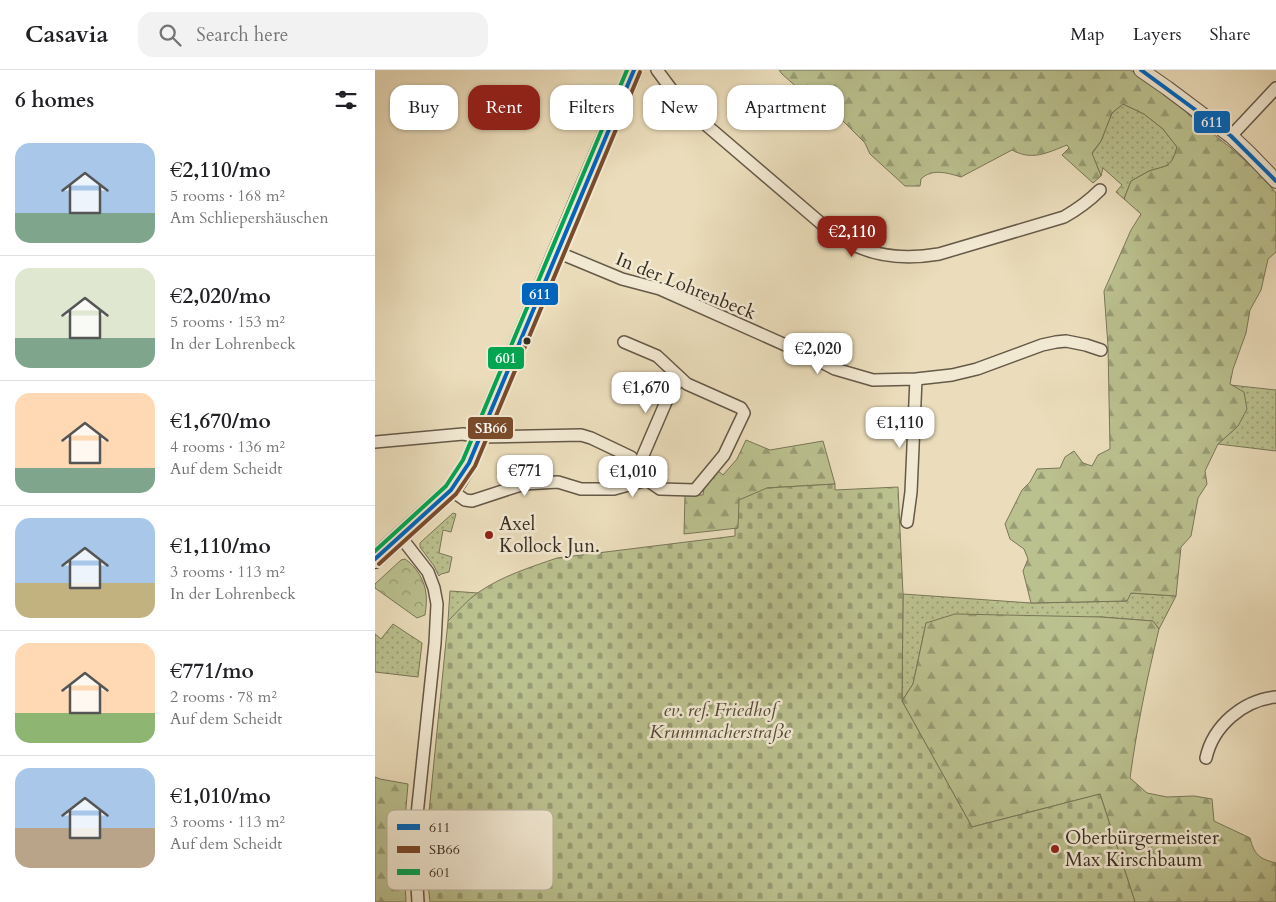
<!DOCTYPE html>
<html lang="en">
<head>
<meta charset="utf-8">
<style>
  :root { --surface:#fff; --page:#f2f2f2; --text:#202124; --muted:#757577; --line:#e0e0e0; --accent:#8f2418 }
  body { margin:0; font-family:Cardo,serif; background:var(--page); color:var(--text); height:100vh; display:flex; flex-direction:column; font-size:19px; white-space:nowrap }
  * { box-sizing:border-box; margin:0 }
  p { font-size:16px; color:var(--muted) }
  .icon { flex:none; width:28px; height:28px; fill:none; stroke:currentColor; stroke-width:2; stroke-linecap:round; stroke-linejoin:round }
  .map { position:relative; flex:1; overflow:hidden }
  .panel { display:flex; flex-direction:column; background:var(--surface); width:375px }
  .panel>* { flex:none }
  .guide { position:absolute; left:15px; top:15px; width:475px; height:45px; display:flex; gap:10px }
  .price { position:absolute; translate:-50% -42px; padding:0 11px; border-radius:10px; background:#fff; color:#222; font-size:16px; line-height:32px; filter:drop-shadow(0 1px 2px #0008) }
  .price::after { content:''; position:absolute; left:50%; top:30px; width:15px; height:11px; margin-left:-8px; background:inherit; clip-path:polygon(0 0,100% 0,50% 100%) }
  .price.selected { background:var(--accent); color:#fff }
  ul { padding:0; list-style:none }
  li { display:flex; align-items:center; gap:15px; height:125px; padding:0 15px }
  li+li { border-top:1px solid var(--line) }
  li span { display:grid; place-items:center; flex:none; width:140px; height:100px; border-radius:15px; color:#555 }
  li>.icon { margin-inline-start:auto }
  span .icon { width:60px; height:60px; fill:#fffc; stroke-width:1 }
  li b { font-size:21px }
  h2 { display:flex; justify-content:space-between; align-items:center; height:60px; padding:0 15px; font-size:21px }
  .pill { padding:0 18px; border-radius:15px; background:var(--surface); box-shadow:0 1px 4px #0004; font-size:18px; line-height:45px }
  .pill.selected { background:var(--accent); color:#fff }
  header { display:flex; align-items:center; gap:30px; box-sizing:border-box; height:70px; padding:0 25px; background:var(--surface); border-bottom:1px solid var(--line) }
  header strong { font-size:24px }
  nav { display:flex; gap:28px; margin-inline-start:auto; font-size:18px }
  .search { width:350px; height:45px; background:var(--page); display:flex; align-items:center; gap:12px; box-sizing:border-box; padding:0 18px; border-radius:15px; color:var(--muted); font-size:19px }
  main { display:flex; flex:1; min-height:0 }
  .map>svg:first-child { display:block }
  .grass { fill:url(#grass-dots); stroke:#797658 }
  .forest { fill:url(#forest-firs); stroke:#797658 }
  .cemetery { fill:url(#cemetery-stones); stroke:#797658 }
  .park { fill:url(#park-crowns); stroke:#797658 }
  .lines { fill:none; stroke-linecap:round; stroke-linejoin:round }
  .minor-casing { stroke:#655948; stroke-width:14 }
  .tertiary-casing { stroke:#655948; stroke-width:16 }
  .primary-casing { stroke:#382d22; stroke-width:20 }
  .minor { stroke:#f2e9d3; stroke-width:11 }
  .tertiary { stroke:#f2e9d3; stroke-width:14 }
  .primary { stroke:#ebddbb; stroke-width:18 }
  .bus-1-casing { stroke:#f2e9d3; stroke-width:8 }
  .bus-2-casing { stroke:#f2e9d3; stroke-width:8 }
  .bus-3-casing { stroke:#f2e9d3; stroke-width:8 }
  .bus-1 { stroke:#0065bd; stroke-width:4 }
  .bus-2 { stroke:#7a4b2a; stroke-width:4 }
  .bus-3 { stroke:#00a651; stroke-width:4 }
  .bus-dot { fill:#382d22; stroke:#f2e9d3; stroke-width:2 }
  .poi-dot { fill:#8f2418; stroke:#f2e9d3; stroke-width:2 }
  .labels { text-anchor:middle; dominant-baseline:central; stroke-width:5; stroke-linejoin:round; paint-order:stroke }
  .street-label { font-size:19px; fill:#382d22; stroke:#f2e9d3 }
  .poi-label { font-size:19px; fill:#382d22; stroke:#f2e9d3; text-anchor:start }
  .park-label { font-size:19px; font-style:italic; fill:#524a38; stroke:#f2e9d3 }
  .key { fill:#f2e9d3; stroke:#bab19e; stroke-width:1 }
  .key-label { font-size:14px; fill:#382d22 }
  .line-badge { stroke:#f2e9d3; stroke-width:2 }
  .badge-label { font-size:14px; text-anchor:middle; font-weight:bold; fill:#fff }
</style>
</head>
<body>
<header>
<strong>Casavia</strong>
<div class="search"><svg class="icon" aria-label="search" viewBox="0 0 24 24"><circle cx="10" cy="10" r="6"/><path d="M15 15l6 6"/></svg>Search here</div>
<nav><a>Map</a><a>Layers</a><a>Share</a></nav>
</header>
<main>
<section class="panel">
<h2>6 homes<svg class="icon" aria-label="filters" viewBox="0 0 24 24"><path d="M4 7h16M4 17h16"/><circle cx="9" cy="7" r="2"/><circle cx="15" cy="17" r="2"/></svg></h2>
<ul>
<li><span style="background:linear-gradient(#a9c7e8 70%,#7fa58c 0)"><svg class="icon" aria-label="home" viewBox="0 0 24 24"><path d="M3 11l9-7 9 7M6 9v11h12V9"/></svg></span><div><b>€2,110/mo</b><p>5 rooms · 168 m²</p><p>Am Schliepershäuschen</p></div></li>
<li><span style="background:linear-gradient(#dfe7d0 70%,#7fa58c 0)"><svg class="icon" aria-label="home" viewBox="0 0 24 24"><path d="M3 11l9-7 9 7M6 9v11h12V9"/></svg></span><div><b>€2,020/mo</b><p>5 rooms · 153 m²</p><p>In der Lohrenbeck</p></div></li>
<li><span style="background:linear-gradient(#ffd9b3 75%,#7fa58c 0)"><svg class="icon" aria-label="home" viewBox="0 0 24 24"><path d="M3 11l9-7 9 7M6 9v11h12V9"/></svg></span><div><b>€1,670/mo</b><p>4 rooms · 136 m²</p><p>Auf dem Scheidt</p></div></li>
<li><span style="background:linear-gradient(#a9c7e8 65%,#c2b280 0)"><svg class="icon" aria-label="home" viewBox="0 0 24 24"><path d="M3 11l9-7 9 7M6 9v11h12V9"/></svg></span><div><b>€1,110/mo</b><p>3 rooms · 113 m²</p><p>In der Lohrenbeck</p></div></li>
<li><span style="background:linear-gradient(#ffd9b3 70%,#8fb573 0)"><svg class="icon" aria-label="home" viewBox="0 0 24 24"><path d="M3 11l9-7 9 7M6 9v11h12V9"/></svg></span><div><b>€771/mo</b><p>2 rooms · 78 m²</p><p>Auf dem Scheidt</p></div></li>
<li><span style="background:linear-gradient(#a9c7e8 60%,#b9a48a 0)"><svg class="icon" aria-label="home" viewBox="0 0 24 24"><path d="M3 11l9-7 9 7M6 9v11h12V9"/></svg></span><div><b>€1,010/mo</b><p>3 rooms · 113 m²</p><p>Auf dem Scheidt</p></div></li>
</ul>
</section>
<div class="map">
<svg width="901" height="832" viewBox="0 0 901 832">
  <defs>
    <pattern id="grass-dots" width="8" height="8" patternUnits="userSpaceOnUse" patternTransform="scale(1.25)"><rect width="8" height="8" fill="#bac08e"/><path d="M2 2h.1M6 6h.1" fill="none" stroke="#989c74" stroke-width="1.8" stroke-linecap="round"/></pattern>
    <pattern id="forest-firs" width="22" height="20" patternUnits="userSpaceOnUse" patternTransform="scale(1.25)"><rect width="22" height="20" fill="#bac08e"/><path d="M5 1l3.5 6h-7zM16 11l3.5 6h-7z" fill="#989c74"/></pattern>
    <pattern id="cemetery-stones" width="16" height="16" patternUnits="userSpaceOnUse" patternTransform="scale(1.25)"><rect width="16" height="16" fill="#bac08e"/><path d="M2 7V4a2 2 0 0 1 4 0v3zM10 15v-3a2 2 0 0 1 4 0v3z" fill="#989c74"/></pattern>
    <pattern id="park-crowns" width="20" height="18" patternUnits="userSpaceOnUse" patternTransform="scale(1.25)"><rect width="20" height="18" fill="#bac08e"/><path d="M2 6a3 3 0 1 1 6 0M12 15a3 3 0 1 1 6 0" fill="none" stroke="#989c74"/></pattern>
  </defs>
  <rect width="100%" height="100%" fill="#ebddbb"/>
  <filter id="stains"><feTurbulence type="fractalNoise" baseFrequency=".004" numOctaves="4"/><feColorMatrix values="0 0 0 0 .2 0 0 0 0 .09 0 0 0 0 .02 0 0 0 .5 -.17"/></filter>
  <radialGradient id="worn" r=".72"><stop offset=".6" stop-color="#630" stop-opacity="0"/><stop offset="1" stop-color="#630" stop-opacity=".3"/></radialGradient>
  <path class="grass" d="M748 34 769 44 788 59 802 77C796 98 793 95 774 101 768 104 762 108 756 111L749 129 741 122 747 115 728 98 726 106 717 84 726 71 737 43Z
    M855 315 901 320V381L843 374 863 356Z
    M78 443 81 444 76 462 68 460 64 483 77 487 74 502 66 504 64 506 59 496 45 477V473L47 471Z
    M75 521 103 523 94 530 73 551Z
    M755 523 801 526 784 559 778 551 726 547 551 553 538 614 527 631 528 524 656 533 752 531Z
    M18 554 47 573 43 607 0 602V564L6 569Z"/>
  <path class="forest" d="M404 0H755L772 9 800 30 814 45 856 78 874 94 888 108 901 123V182L893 189 886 220 875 240 871 263 858 299 855 314 869 322 872 339 863 356 843 374 830 401 832 414 823 428 816 466 806 477 801 526 756 523 752 531 656 533 648 501 653 489 649 479 635 469 630 454 647 420 655 412 662 399 685 398 690 387 699 381 708 393 717 396 723 385 735 379 733 276 729 221 756 160 766 144 749 129 756 111C762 108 768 104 774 101 793 95 796 98 802 77L788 59 769 44 748 34 737 43 726 71 717 83 726 106 718 113 687 85 694 78 692 75C672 83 657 91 637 80L586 107C573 103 557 98 546 109L545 116H530L495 84 490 73 466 49 433 27 407 4Z
    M371 370 395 380 448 371 460 414 392 418 363 458 309 464 310 425H328L330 412 342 400 348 405 362 389Z
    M580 544 726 547 778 551 784 559C772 608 762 657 755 708L772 723 792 727 819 726 837 729 839 751 875 768C879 784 884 789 901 793V832H760L725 724 597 757 527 631 538 614 551 553Z
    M0 707 5 709 33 714 28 773 31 832H0Z"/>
  <path class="cemetery" d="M460 414V420L523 417 528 524 527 631 597 757 725 724 760 832H55L52 805 51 772 73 551C83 541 92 530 104 522 127 506 156 497 182 488L360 466V459L363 458 364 430 392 418Z"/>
  <path class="park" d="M30 489C41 496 50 511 51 524 52 530 51 538 50 545L42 548 0 518V514L26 490Z"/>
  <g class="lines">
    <defs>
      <path id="minor" d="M282 0 305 31 316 42 455 161C462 165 468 170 475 173 503 188 534 189 564 184L689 147C703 139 714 131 725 120
        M856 66 901 18
        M182 182 247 209 285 219 435 286 460 299 498 310 541 309 577 305 602 299 667 275 681 272 691 271 711 275 726 280
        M0 372 88 364 105 367 206 365 216 368 256 387 272 410 285 419 320 420 349 385 369 343 366 338 312 314 282 286 249 272
        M263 397 297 318 306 309
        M76 420 90 430 97 431 149 414 183 412 206 419H239L272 410
        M532 452 536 422 541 309
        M25 466 53 502 59 518 62 534 60 573 40 764V784L43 832
        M831 688C838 656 868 630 901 627"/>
      <path id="tertiary" d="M766 0 792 18 856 66 873 82 901 111"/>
      <path id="primary" d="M0 489 76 420 83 411 94 393 204 129 259 0"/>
    </defs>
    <use href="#minor" class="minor-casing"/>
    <use href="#tertiary" class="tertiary-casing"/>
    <use href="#primary" class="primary-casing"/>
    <use href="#minor" class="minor"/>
    <use href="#tertiary" class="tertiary"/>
    <use href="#primary" class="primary"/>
    <defs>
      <path id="bus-1" d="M766 0 856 66 901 111
        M0 489 76 420 94 393 259 0"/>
      <path id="bus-2" d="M4 494 81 424 100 396 265 2"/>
      <path id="bus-3" d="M0 481 71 416 88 390 252 0"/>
    </defs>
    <use href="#bus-1" class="bus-1-casing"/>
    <use href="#bus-2" class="bus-2-casing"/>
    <use href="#bus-3" class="bus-3-casing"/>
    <use href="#bus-1" class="bus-1"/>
    <use href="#bus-2" class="bus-2"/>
    <use href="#bus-3" class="bus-3"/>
  </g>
  <circle class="bus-dot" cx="152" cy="271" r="4.5"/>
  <g class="poi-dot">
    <circle cx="114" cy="465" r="5"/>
    <circle cx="680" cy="779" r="5"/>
  </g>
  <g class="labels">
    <g class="street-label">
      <text transform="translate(311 216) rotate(22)">In der Lohrenbeck</text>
    </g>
    <g class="poi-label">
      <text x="124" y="454">Axel<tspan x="124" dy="22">Kollock Jun.</tspan></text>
      <text x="690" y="768">Oberbürgermeister<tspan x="690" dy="22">Max Kirschbaum</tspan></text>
    </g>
    <g class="park-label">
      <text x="345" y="640">ev. ref. Friedhof<tspan x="345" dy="22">Krummacherstraße</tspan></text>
    </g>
  </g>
  <rect x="12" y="740" width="166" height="80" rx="8" class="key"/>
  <rect x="22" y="754" width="23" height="6" fill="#0065bd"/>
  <rect x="22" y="776" width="23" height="7" fill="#7a4b2a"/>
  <rect x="22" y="799" width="23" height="6" fill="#00a651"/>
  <g class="key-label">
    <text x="54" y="762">611</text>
    <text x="54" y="784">SB66</text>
    <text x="54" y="807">601</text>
  </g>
  <g class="line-badge">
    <rect x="818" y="40" width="38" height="24" rx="5" fill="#0065bd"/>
    <rect x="146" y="212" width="38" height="24" rx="5" fill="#0065bd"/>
    <rect x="112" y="276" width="38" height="24" rx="5" fill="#00a651"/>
    <rect x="92" y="346" width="47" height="24" rx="5" fill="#7a4b2a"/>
  </g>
  <g class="badge-label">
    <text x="837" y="57">611</text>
    <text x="165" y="229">611</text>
    <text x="131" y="293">601</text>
    <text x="116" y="363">SB66</text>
  </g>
  <rect width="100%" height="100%" filter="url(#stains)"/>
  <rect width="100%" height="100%" fill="url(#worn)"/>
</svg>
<b class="price selected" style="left:477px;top:188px">€2,110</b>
<b class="price" style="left:443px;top:305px">€2,020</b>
<b class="price" style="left:271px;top:344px">€1,670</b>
<b class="price" style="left:525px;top:379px">€1,110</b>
<b class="price" style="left:150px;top:427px">€771</b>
<b class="price" style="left:258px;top:428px">€1,010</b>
<div class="guide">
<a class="pill">Buy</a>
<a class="pill selected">Rent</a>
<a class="pill">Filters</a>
<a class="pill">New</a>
<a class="pill">Apartment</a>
</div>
</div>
</main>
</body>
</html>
